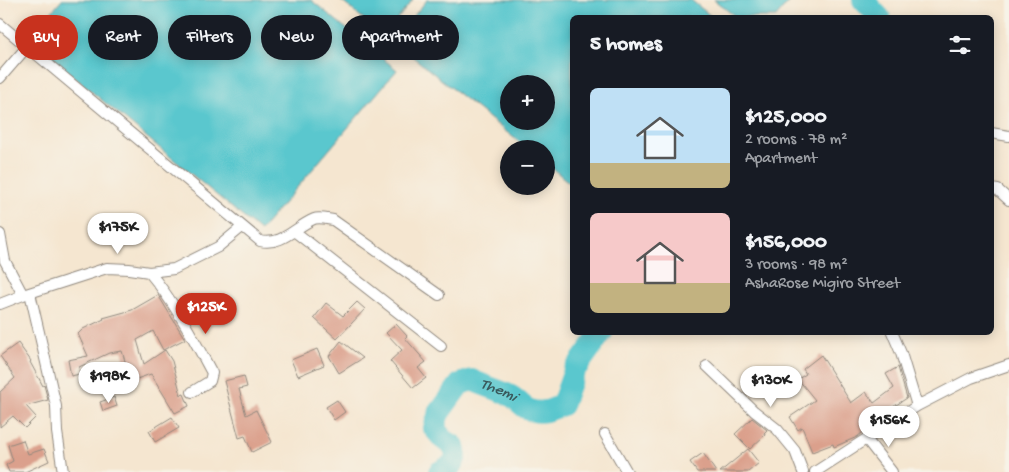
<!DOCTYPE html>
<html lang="en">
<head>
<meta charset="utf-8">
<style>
  :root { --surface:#171b24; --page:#20242c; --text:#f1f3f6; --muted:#9ea1a6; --accent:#c8321e }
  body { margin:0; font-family:"Gochi Hand",sans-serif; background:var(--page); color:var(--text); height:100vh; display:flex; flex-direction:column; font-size:19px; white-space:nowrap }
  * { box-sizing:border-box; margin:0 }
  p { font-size:16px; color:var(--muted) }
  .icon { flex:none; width:28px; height:28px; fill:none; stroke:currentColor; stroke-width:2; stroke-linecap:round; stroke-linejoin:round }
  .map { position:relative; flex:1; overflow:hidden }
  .drawer { position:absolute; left:570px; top:15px; width:424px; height:320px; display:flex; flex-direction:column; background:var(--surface); border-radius:8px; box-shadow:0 2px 12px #0003 }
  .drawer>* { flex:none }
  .banner { position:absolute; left:15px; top:15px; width:475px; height:45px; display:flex; gap:10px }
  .buttons { position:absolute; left:500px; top:75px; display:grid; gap:10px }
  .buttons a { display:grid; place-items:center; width:55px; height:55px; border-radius:50%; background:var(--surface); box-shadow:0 2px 12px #0003; font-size:25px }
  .price { position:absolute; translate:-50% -42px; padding:0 11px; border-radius:18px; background:#fff; color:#222; font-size:16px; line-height:32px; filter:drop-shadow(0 1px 2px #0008) }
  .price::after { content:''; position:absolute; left:50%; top:30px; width:15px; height:11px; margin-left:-8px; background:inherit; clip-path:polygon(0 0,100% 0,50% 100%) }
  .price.active { background:var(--accent); color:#fff }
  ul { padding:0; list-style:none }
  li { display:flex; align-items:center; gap:15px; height:125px; padding:0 20px }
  li span { display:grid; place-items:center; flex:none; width:140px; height:100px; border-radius:8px; color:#555 }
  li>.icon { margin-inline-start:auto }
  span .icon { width:60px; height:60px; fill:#fffc; stroke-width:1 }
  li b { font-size:21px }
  h2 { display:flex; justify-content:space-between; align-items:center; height:60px; padding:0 20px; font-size:21px }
  .pill { padding:0 18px; border-radius:22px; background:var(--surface); box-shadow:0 2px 12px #0003; font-size:18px; line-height:45px }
  .pill.active { background:var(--accent); color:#fff }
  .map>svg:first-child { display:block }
  .water { fill:#5ac7ce; stroke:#42797c; fill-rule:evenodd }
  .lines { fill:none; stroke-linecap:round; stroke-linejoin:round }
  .river { stroke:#5ac7ce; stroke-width:22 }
  .building { fill:#dba08c }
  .street-casing { stroke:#90887e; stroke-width:12 }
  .street { stroke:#fff; stroke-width:10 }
  .labels { text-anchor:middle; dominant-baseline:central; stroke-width:4; stroke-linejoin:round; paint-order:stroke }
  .water-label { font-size:16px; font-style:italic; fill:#395a5c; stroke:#f7f3e8 }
</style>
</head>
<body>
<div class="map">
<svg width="1009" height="472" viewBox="0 0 1009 472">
  <rect width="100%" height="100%" fill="#f7f3e8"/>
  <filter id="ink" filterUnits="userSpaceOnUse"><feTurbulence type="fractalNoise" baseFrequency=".02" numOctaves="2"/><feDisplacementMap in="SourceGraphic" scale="10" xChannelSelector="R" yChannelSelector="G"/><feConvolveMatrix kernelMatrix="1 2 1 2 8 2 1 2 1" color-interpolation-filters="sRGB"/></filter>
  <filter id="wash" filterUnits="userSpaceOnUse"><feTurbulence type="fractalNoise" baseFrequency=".0096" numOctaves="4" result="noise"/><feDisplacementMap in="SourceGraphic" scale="20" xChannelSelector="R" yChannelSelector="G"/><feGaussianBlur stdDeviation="1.12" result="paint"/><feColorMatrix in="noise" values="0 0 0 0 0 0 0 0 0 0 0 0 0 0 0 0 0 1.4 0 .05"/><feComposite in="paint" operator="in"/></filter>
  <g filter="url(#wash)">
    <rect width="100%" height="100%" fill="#f5e6d0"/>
    <path class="water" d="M62 0H311L397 70 260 231 28 39Z
      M340 0H413L384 35Z
      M427 0H691L712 17 572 18V185L546 163V149H528L393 41ZM509 84H546V121H509Z
      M714 0H790L776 17H736Z"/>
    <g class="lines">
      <g class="river">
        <path d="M863 0 880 18"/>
        <path id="s1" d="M439 472 453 464 456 456 454 446 443 439 434 428 439 413 460 384 472 380C484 386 497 389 509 395 517 398 521 406 528 409 540 415 551 410 562 405L574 371 602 332"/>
      </g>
    </g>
    <g id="blocks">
      <path class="building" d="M158 295 185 339 163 350 153 331 137 340 144 364 165 350 172 361 181 395 184 394 189 406 175 413 151 374 125 383 122 373 128 371 122 351 109 353 79 367 80 374 71 376 68 360 88 356 78 334 83 329 104 319 103 318 132 310Z
        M357 302 365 309 337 339 314 318 326 303 343 316Z
        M396 324 407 336 405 338 426 362 418 368 426 378 413 388 390 361 402 350 386 333Z
        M341 341 363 358 339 373 329 356Z
        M18 343 31 361 30 362 43 386 44 385 48 400 26 406 36 417 25 428 13 416 0 427V392L15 378 0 356Z
        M317 349 324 365 298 376 291 360Z
        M821 355 851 403 866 392 874 403 894 388 886 374 898 367 907 398 893 407V408L857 437 834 447 833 444 812 452 802 427 798 430 790 417 815 400 798 379 806 374 803 369Z
        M244 376 247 387 239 389 246 415 256 410 272 442 252 452 245 436 239 438 224 381Z
        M114 397 117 406 103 411 100 402Z
        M337 400 345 412 334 420 326 407Z
        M172 417 179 428 155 442 149 431Z
        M752 418 767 430 764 433 765 435 750 449 735 434Z
        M23 440 28 454 44 449 49 461 25 472H9L6 465 13 461 8 445Z
        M748 449 759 463 748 472H720Z
        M703 453 716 472H697L690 462Z"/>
    </g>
  </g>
  <g filter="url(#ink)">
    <use href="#blocks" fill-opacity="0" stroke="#90887e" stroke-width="1"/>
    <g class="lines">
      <defs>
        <path id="street" d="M0 24 260 241C282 246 295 227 314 219 319 217 327 219 333 220L439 295
          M0 78 26 48
          M991 133 1009 136
          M991 189 998 190 1009 200
          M294 231 441 346
          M0 234 5 261 23 295
          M149 272C175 303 193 338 212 373L210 381 192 392
          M30 293 56 406 57 432 63 472
          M0 304 23 295 107 268 129 269 149 272 174 269 218 247 242 227
          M892 332 901 353 917 406
          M707 366 754 411 777 429 795 451 803 472
          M605 434 627 472
          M867 440 892 472
          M815 472 917 406 971 378 1009 365"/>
      </defs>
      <use href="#street" class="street-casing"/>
      <use href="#street" class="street"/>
    </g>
  </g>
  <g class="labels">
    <g class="water-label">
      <text stroke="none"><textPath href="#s1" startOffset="155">Themi</textPath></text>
    </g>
  </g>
</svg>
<div class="buttons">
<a>+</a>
<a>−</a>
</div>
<b class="price" style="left:118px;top:255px">$175K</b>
<b class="price active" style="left:206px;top:335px">$125K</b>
<b class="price" style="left:109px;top:404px">$198K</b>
<b class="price" style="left:771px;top:408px">$130K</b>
<b class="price" style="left:889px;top:448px">$156K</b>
<div class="banner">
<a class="pill active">Buy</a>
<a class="pill">Rent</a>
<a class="pill">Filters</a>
<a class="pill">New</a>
<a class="pill">Apartment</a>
</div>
<section class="drawer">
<h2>5 homes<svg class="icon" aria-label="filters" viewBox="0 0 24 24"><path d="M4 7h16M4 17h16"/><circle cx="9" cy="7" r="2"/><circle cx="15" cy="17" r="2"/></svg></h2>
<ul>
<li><span style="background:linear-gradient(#bfe0f5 75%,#c2b280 0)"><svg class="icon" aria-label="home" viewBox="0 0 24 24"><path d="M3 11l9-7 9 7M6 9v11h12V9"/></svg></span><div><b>$125,000</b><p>2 rooms · 78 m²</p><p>Apartment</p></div></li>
<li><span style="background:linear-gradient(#f6c9c9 70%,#c2b280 0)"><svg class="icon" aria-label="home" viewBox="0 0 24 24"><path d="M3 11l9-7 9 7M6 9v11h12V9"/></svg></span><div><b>$156,000</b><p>3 rooms · 98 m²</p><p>AshaRose Migiro Street</p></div></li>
</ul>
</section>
</div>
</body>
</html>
